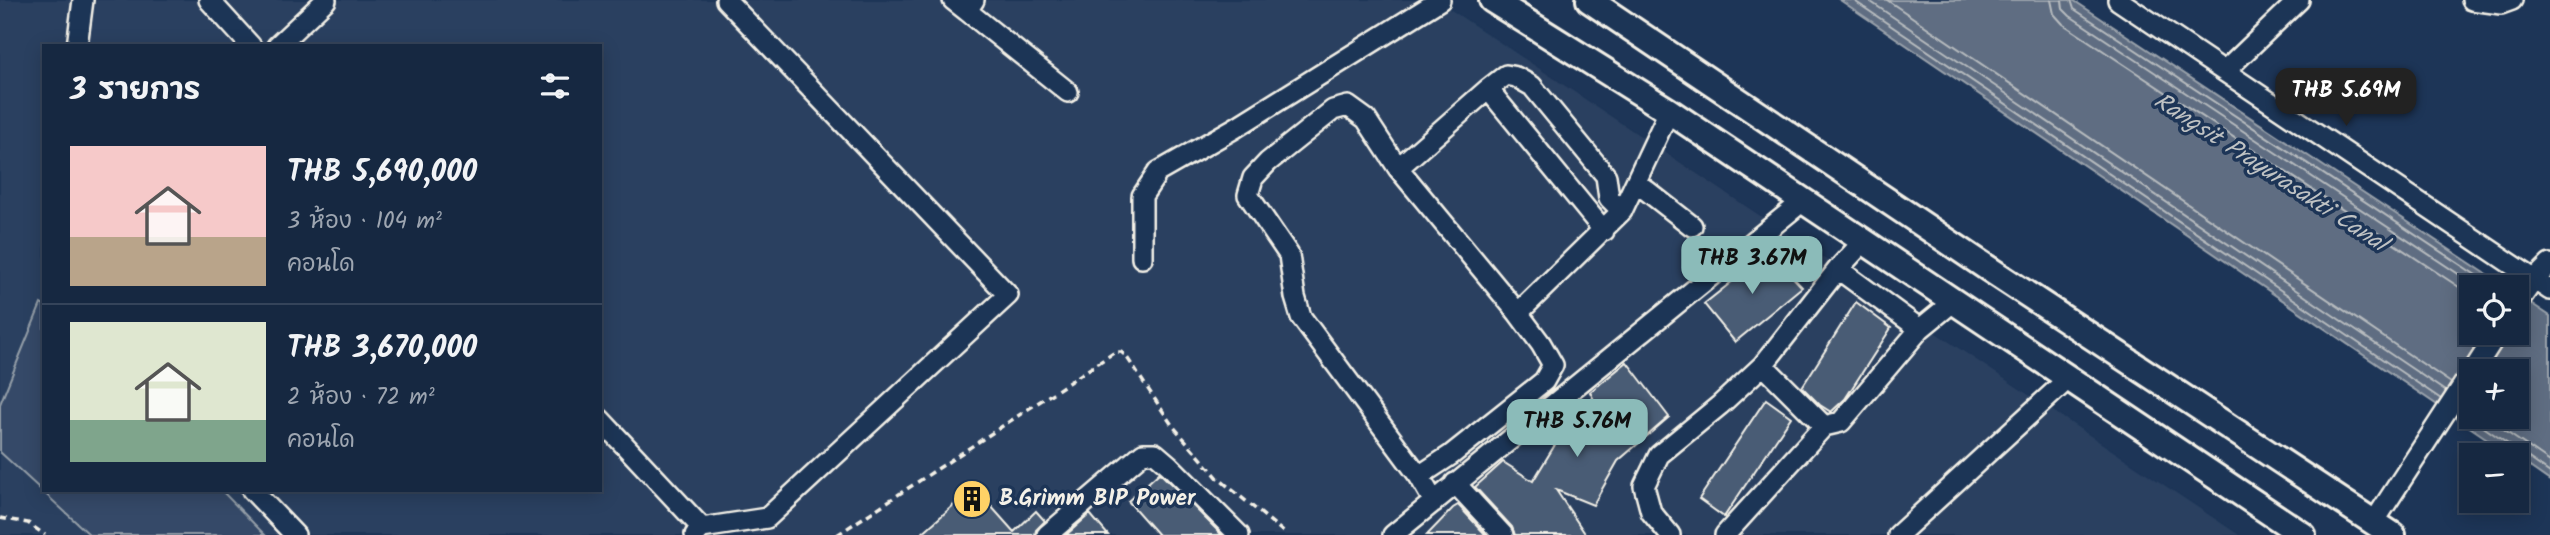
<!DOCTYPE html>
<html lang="th">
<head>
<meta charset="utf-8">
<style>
  :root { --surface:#162841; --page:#23344c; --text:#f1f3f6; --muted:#9ea6b1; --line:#35445a; --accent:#8bbbb9 }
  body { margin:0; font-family:Kalam,"Playpen Sans Thai",sans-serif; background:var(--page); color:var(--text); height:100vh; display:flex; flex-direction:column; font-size:26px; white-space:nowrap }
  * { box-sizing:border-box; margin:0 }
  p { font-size:23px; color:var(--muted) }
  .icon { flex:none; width:38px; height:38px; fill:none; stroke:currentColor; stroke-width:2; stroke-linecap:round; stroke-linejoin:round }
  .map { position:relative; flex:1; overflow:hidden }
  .panel { position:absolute; left:42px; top:44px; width:560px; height:448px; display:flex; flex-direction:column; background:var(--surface); border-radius:0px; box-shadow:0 4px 18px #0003,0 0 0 2px var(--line) }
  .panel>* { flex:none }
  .buttons { position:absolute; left:2459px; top:275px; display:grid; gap:14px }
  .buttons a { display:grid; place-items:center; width:70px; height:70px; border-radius:0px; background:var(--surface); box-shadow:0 4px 18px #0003,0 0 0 2px var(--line); font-size:35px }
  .price { position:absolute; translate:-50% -60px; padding:0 16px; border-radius:14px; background:var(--accent); color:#111; font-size:23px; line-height:46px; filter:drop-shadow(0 2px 4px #0008) }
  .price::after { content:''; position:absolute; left:50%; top:42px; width:21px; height:16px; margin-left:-10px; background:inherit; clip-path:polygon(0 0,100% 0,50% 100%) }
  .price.current { background:#222; color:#fff }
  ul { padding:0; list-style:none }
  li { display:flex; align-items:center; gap:21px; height:175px; padding:0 28px }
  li+li { border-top:2px solid var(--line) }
  li span { display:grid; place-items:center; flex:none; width:196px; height:140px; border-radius:0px; color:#555 }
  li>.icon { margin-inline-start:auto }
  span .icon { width:84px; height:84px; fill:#fffc; stroke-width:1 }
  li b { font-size:30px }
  h2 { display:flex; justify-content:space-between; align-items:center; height:84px; padding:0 28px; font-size:30px }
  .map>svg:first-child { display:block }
  .built { fill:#2a4060; fill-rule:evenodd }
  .green { fill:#354a67; stroke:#949ea8; stroke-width:2 }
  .water { fill:#5e6d82; stroke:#9aa2ab; stroke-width:2; fill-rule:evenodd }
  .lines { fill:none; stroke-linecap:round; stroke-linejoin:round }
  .shore { stroke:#b8bcbf; stroke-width:2 }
  .building { fill:#485b74; stroke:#f4f1e8; stroke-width:2 }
  .minor-casing { stroke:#f4f1e8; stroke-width:24 }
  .major-casing { stroke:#f4f1e8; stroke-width:30 }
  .path { stroke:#f4f1e8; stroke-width:3.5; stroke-dasharray:7 5; stroke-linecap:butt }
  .minor { stroke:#1d3557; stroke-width:19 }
  .major { stroke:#1d3557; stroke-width:24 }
  .labels { text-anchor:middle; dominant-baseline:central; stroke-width:7; stroke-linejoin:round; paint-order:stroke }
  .poi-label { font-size:23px; font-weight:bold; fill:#f4f1e8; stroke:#1d3557; text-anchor:start }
  .water-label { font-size:24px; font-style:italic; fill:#c0c3c4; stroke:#1d3557 }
</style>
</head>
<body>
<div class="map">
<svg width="2550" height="535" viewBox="0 0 2550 535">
  <rect width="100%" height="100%" fill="#1d3557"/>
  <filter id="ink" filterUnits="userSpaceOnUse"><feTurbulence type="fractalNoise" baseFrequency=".0143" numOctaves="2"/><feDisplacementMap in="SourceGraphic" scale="14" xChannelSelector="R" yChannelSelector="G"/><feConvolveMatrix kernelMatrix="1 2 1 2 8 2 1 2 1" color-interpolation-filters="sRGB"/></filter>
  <g filter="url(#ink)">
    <path class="built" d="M0 0H1436L2239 535H0ZM44 46H600V490H44Z"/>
    <path class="green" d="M41 304 44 306V490H221L265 535H90L0 452V404Z"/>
    <path class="water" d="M1840 0H2073L2506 287H2471V332H2516L2517 294 2550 316V481L2517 458 2516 455H2511ZM2471 371H2516V416H2471Z"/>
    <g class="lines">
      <path class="shore" d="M1853 0 2441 399
        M1868 0 2445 391
        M1887 0 2451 383
        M2051 0 2054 14 2063 24 2471 295
        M2062 0 2063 9 2070 16 2478 287
        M2071 0 2074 9 2494 287
        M2460 411 2511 446 2515 452 2523 454 2550 473
        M2483 416 2550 462"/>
    </g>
    <path class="building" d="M1769 252 1802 287 1735 342 1704 304Z
      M1856 302 1891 328 1845 399 1831 412 1820 405 1802 387Z
      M1627 362 1669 417 1618 461 1593 505 1556 490 1586 535H1515L1512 527 1475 487 1503 462 1533 481 1567 425 1594 400 1590 392Z
      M1766 399 1791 417 1724 517 1699 499Z
      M1159 473 1161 474 1222 535H1158L1128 501Z
      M974 487 1014 532 1036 511 1045 521 1036 530 1035 535H920Z
      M1458 505 1486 535H1427L1453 508Z
      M1090 514 1108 535H1066Z"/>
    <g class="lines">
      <defs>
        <path id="minor" d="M209 0 251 46
          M953 0 967 11
          M974 0 967 11 1068 92
          M2118 0 2550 290
          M2472 0 2501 4 2512 0
          M77 46 83 0
          M277 46 326 0
          M2225 71 2299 0
          M1488 89 1506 75 1516 77 1532 86 1606 176 1609 198 1622 211
          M1398 168 1488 89 1604 231
          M1637 183 1692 226
          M1863 242 1838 269 1763 365 1824 426 1841 422 1920 329 1953 302
          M1142 258V196L1158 172 1235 128 1440 0
          M1838 269 1920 329
          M2516 305 2534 280 2550 264
          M1518 313 1622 211 1669 111
          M2473 371 2498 332
          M600 419 702 528 695 535
          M1419 476 1451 455 1544 381 1553 365 1541 344 1518 313 1398 168 1366 119 1348 106 1333 110 1268 162 1253 178 1248 195 1289 255 1295 297 1301 317 1419 476 1434 502
          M1455 483 1503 535
          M252 490 295 535
          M2374 522 2471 373
          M702 528 767 518 1008 295 726 0
          M1047 535 1143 453H1155L1169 465 1239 535
          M1393 535 1803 201
          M1670 535 1651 512 1644 486 1659 455 1720 405 1763 365
          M1725 535 1824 426
          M1898 535 2068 379"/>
        <path id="major" d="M1492 0 1669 111 2303 535
          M1589 0 1989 269 2393 535"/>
      </defs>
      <use href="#minor" class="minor-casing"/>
      <use href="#major" class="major-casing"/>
      <path class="path" d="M0 518 28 523 45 535
        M837 535 1115 352H1121L1126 356 1172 425 1218 478 1287 535"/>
      <use href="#minor" class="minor"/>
      <use href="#major" class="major"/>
    </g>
  </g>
  <defs>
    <symbol id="building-disc" viewBox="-11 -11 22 22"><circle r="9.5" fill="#ffd166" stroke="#1d3557"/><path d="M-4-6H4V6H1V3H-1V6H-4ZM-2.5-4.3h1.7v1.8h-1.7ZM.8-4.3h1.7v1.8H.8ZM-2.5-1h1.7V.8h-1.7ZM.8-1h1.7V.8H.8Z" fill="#111"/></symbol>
  </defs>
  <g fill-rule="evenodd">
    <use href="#building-disc" x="950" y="477" width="44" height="44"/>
  </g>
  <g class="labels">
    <g class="poi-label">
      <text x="999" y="499">B.Grimm BIP Power</text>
    </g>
    <g class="water-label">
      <text transform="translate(2270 173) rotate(33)">Rangsit Prayurasakti Canal</text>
    </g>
  </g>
</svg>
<div class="buttons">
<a><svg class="icon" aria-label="locate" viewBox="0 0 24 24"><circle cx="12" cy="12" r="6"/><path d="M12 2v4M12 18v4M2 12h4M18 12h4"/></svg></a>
<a>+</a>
<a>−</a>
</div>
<b class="price current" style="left:2346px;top:128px">THB 5.69M</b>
<b class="price" style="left:1752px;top:296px">THB 3.67M</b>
<b class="price" style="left:1577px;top:459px">THB 5.76M</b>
<section class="panel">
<h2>3 รายการ<svg class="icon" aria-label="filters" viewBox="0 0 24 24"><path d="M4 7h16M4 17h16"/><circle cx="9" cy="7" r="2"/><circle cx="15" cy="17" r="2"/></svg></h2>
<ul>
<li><span style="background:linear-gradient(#f6c9c9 65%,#b9a48a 0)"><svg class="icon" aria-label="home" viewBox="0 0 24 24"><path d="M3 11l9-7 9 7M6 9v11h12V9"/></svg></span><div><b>THB 5,690,000</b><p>3 ห้อง · 104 m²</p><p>คอนโด</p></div></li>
<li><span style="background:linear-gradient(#dfe7d0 70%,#7fa58c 0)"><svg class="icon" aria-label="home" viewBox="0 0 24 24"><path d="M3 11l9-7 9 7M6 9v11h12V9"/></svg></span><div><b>THB 3,670,000</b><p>2 ห้อง · 72 m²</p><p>คอนโด</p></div></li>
</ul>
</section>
</div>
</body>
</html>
